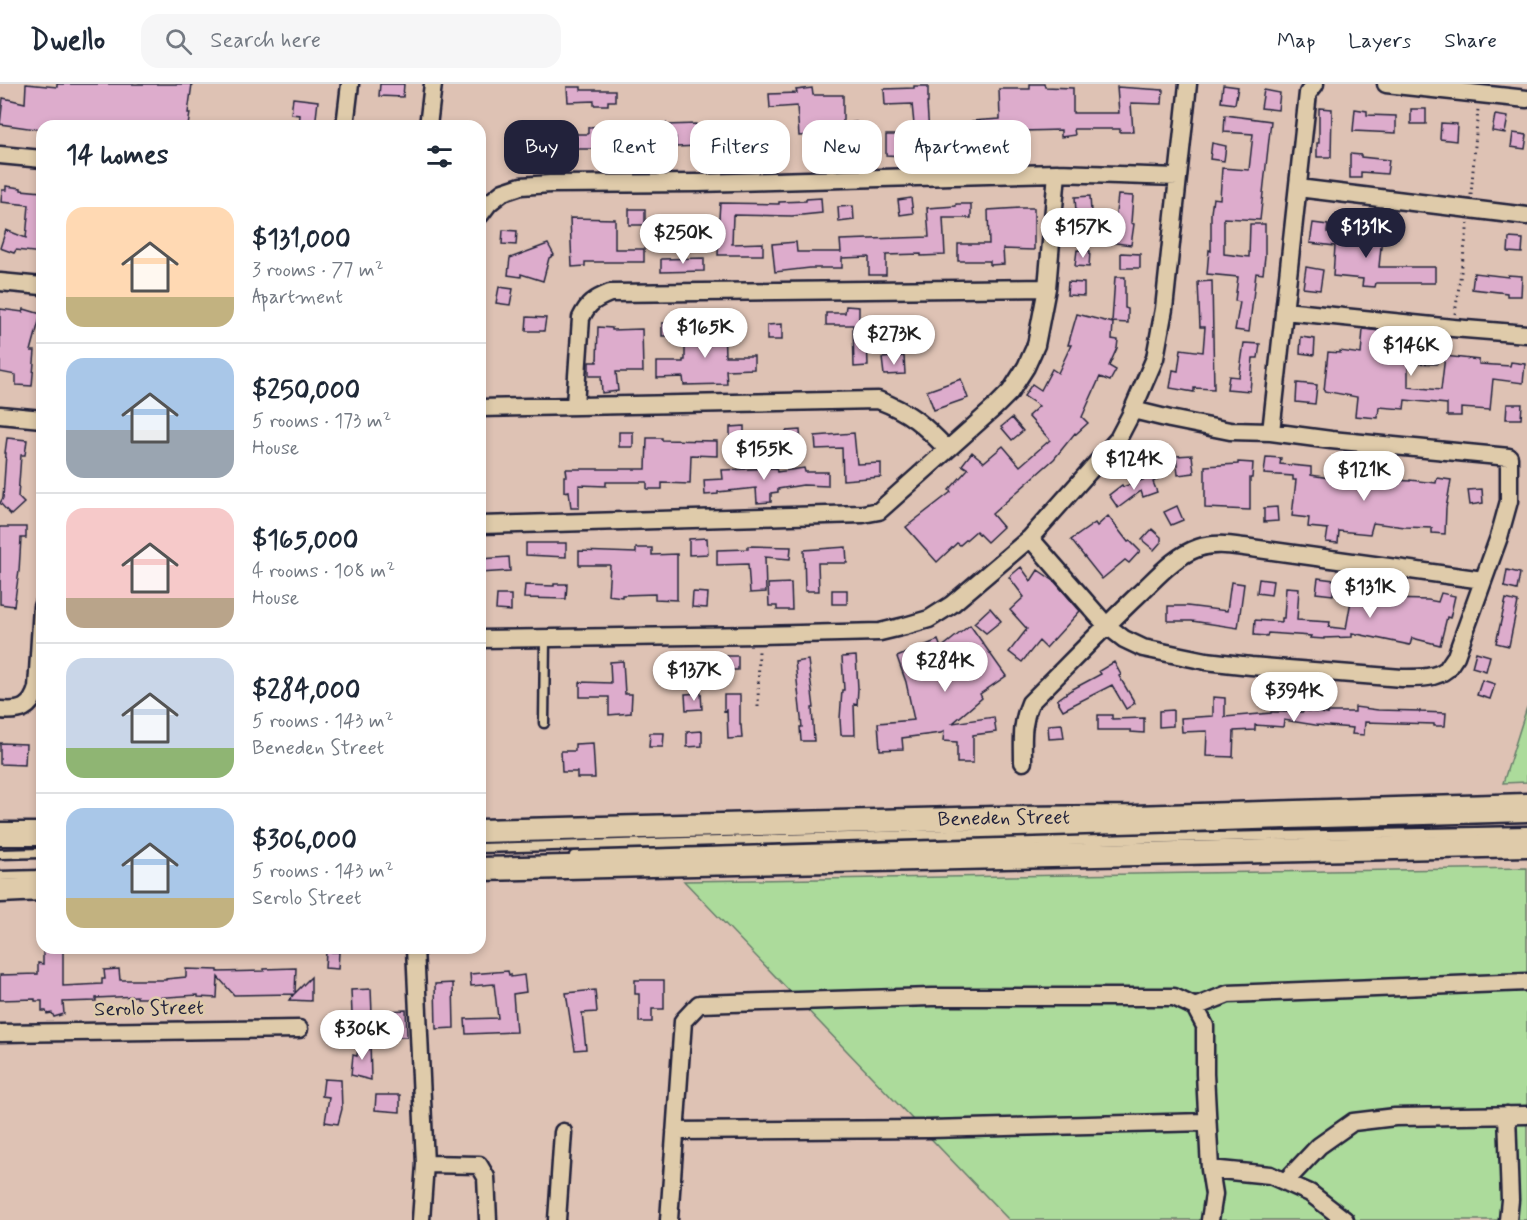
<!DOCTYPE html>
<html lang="en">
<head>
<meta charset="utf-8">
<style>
  :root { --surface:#fff; --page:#f6f6f7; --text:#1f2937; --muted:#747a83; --line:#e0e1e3; --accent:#22223b }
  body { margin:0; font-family:Mynerve,sans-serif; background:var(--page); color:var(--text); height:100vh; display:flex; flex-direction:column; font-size:22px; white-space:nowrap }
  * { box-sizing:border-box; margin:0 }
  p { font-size:20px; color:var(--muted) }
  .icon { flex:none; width:33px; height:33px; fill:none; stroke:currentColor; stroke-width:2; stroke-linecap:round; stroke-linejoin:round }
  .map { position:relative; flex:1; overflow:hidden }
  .sheet { position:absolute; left:36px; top:36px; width:450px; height:834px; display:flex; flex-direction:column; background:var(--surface); border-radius:18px; box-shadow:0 3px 9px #0003 }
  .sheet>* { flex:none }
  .banner { position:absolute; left:504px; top:36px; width:570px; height:54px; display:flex; gap:12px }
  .price { position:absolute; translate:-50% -51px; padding:0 14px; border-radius:21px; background:#fff; color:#222; font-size:20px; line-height:39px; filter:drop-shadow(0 2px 3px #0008) }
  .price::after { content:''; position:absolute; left:50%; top:36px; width:18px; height:14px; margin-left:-9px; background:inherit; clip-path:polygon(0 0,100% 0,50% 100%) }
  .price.active { background:var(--accent); color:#fff }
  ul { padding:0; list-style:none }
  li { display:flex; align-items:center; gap:18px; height:150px; padding:0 30px }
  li+li { border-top:2px solid var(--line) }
  li span { display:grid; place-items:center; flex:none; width:168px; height:120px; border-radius:18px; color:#555 }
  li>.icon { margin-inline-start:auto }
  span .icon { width:72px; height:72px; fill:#fffc; stroke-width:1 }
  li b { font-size:26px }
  h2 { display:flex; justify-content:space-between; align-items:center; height:72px; padding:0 30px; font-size:26px }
  .tag { padding:0 21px; border-radius:18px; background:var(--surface); box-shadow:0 3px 9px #0003; font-size:21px; line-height:54px }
  .tag.active { background:var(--accent); color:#fff }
  header { display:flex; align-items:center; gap:36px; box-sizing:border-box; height:84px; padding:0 30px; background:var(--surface); border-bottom:2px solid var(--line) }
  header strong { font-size:28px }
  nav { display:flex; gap:33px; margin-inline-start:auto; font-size:21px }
  .search { width:420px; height:54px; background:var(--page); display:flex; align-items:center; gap:15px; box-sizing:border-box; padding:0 21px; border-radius:18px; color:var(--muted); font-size:22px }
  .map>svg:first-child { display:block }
  .green { fill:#acdb9b; stroke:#677e6b; stroke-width:1.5 }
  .building { fill:#ddaccc; stroke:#22223b; stroke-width:1.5 }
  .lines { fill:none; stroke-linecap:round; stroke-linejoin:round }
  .service-casing { stroke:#22223b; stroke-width:13 }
  .minor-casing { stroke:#22223b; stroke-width:21 }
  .secondary-casing { stroke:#22223b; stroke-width:27 }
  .path { stroke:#22223b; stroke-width:3; stroke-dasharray:1.5 4.5; stroke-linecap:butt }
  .service { stroke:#dfcbaa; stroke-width:8 }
  .minor { stroke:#dfcbaa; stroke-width:16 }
  .secondary { stroke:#dfcbaa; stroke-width:22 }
  .labels { text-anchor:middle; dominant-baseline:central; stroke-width:5; stroke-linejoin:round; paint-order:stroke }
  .street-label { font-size:20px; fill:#22223b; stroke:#dfcbaa }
</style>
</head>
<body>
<header>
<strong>Dwello</strong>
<div class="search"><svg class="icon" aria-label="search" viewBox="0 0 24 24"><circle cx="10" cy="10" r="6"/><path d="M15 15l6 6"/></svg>Search here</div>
<nav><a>Map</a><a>Layers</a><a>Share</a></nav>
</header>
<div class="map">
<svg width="1527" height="1136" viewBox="0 0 1527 1136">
  <rect width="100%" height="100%" fill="#dec2b4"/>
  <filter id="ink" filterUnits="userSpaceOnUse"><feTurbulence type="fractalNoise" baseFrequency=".0167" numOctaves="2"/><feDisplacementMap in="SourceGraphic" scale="12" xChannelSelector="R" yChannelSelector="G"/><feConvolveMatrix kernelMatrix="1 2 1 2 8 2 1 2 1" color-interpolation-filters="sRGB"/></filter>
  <g filter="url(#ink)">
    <path class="green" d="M1527 623V698L1503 699Z
      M1527 784V1136H1009L684 797Z"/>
    <path class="building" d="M26 0 57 3V0H192L188 29H190L188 42H42V46L0 40 3 14 25 19Z
      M380 0H404L403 13 379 12Z
      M1030 0H1044L1045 3 1073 4V29H1119L1117 3 1163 6 1162 20 1131 19 1133 48H1120V45H1074L1075 51 1061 53V46L1023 47 1024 67H1002L1001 58 967 60 966 57H943V42L972 41V37L1000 35 999 5H1030Z
      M1223 1 1238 3 1235 20 1221 18Z
      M914 2H928V19H927L929 50 915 51 912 20 885 21 884 5 914 4Z
      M567 3H581V6H615V17H608V21H594V17L568 18Z
      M812 4 813 11H843V40L856 38 855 62H828V50L799 52 797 22 770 24 769 10 797 9 796 6Z
      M1264 6 1280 9 1278 26 1261 24Z
      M293 14 318 17 315 42H299L300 31 291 30Z
      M1319 24 1332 25 1331 73H1317V59H1319Z
      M1355 25 1367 27V31L1396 32V49L1353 47Z
      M1411 25H1426V40H1411Z
      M1225 31 1271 37 1260 136 1224 134V170L1249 173 1250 140H1265V172L1263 190 1256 189 1249 248 1235 246 1240 218 1235 217 1238 193 1207 190 1209 166 1211 167V129L1213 114 1220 115 1222 84 1249 86 1253 50 1224 48Z
      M1495 31 1508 33 1505 49 1492 47Z
      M666 39V41L696 40 699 62 676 63V53L612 56 613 74 597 75 596 65H567V50H588V43Z
      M1441 39 1457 40 1456 57 1440 55Z
      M1513 49 1527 51 1525 65 1511 63Z
      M886 51H903V72L886 71Z
      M785 52 786 66 770 68 769 53Z
      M1212 59 1226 62 1224 77 1210 75Z
      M1350 70 1361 71V73L1389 76 1387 90 1361 88V94H1350Z
      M6 102 21 104V106L42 108V169L16 166 14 169 0 164 6 146 26 154 29 121 1 118 2 106H6Z
      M1118 111 1133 112 1131 139 1134 140 1131 161 1085 155 1087 140 1113 143 1114 137H1115Z
      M1090 112 1091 128H1076L1075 113Z
      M821 114 822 129 792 132 733 131 732 160 763 159V171H718L719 147 687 148 659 147 660 133H672V136L719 134 720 119 779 120V118L806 117V115Z
      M911 114 913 129 900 131 898 116Z
      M956 120H971V134H943L945 171 921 172V170L886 171V191H869V173L842 174V184H810L775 188 772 160 796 158 797 168H841L840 156 929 153 927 124 956 122Z
      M853 122 854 136 839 138 838 123Z
      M1020 124H1034V166L1003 165 1004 180 990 181V177H958V160H989L988 126Z
      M629 125H645V141H629Z
      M570 134 615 135V165H644V178H585V182L572 183Z
      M1313 139 1328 141 1327 148 1382 152 1379 183H1435V199H1376L1375 203 1362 202 1363 195 1333 192 1335 162 1310 159Z
      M503 146 517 147 516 161 502 160Z
      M1509 154 1523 155 1522 169 1508 168Z
      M548 160 554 171 549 174 543 197 521 190V193L508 191 510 174Z
      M1077 166 1090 167 1089 183 1075 182Z
      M1121 169 1140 170V184H1121Z
      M704 174V187L661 188V175Z
      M1306 183 1323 186 1320 206 1303 204Z
      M1474 189 1508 193V191L1522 192 1521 212H1507V209L1472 205Z
      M1115 193H1125V224L1128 225V239L1112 238Z
      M1212 197 1214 305 1194 304V308L1170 304 1173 286 1178 287 1181 265 1203 268 1205 243H1200L1198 198Z
      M1068 198 1084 199V212L1067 211Z
      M499 203 513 205 510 221 496 219Z
      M846 222 859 223V237L894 235 895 249 867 250 868 282 854 283 853 241H826V229H845Z
      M0 225 23 228 24 225 41 230 31 267H35L32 302 16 301V291L0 288Z
      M1077 230 1113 239 1112 255 1118 256 1117 264 1109 282 1116 286 1110 297 1100 293 1082 333 1088 339 1076 350 1075 349 1054 375 992 430 1003 443 987 458 976 447 960 461 957 459 937 478 906 443 951 408 949 406 968 385 962 381 972 368 984 378 1003 362 1020 382 1050 356 1028 332 1039 322 1024 312 1032 300 1041 306 1052 285 1058 289 1071 261H1068Z
      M527 233 546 234 544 247H526Z
      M662 239H676L677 252H662Z
      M712 239H724L725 272H754V285L726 286 727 300 684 301 683 293 657 294V278H683V276H685V245H712Z
      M782 240V256H767V241Z
      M598 243 612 244V246L642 245 643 288H616L618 307 602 309 601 292H589V278H597Z
      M1363 245 1388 248 1387 260 1438 264 1437 280 1408 279V303L1441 306 1445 272 1479 276V280L1510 282 1511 278 1525 280 1523 299 1493 295 1490 326 1461 324V332H1447V320L1405 316 1404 325 1379 323 1378 334 1355 332 1357 313 1324 307 1328 268 1340 269V267L1361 270Z
      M1301 253 1315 255 1314 271 1300 269Z
      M1244 259 1260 260 1258 274H1253L1250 307 1227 305 1229 292 1239 293Z
      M904 272 905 290 884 291 882 274Z
      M961 295 968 314 934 326 927 307Z
      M1297 299 1317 301 1315 320 1296 318Z
      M1507 320H1522L1521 335H1506Z
      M1012 334 1023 347 1012 356 1001 343Z
      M744 342V357H730V343Z
      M800 346 801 361 787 362 786 347Z
      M619 348H633V363H619Z
      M854 349 857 380 881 379V393L843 396 842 364 816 365 815 352Z
      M7 354 27 356 25 371H21L18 413 24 419 11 431 0 419 3 414 6 369H5Z
      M647 354H662V356L717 357V372L691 371 690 400 662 399V405H647V398H606V402L579 401V424H571L569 407 564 408V392H567L566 385H646Z
      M1192 371 1194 389 1178 391 1176 372Z
      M1266 373 1281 374 1280 380 1311 383V391L1354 398V396L1380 399V395L1410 397V396L1436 399 1437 394 1451 396 1446 424 1445 450 1432 449V444L1405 443 1373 439 1370 450 1339 447 1338 459 1326 458 1328 445 1308 443 1309 434 1292 432 1296 396H1293V392L1264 390Z
      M1238 378 1253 379 1252 394H1250V426L1205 424V382L1238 380Z
      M776 384 777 388 804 384 805 388H828V402L803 401 778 405V408L771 409V418L757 419 756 404 718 408V410L705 411 704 396 723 395 722 386Z
      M1159 390 1161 393 1153 398 1157 408 1143 413 1141 407 1118 424 1109 411 1122 401 1123 403Z
      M1482 405 1483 419 1470 421 1468 406Z
      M1177 422 1183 436 1171 441 1164 428Z
      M1277 423 1278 437 1264 438V424Z
      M1108 432 1128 458 1130 457 1140 467 1129 479 1125 476 1102 495 1071 456 1095 439 1097 442Z
      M0 443H26V454H21L19 487 14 522 0 520Z
      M1152 445 1161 453V458L1154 466 1142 456Z
      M707 454 708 470 689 471V455Z
      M526 459H566V473L526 471Z
      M748 462 791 463 790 475 765 473 766 508 750 509 748 480 717 481V466L748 465Z
      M846 463 847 479H818L819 507H805L804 466Z
      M636 464H652V471L677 470V516L655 515V510L622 511V513L608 511 610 481H579V467L636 469Z
      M509 473 510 487 480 489V475Z
      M1021 483 1031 497 1038 486 1054 497 1080 527 1046 564 1039 557 1022 578 1009 568 1027 545 1010 526 1024 513 1009 493Z
      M1507 486 1520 489 1517 506 1504 503Z
      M1318 494 1334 496 1333 511 1316 509Z
      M1259 495 1273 497 1271 511 1257 509Z
      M1231 498 1244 500 1238 544 1192 537H1168V522H1187L1227 527Z
      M791 499 792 526H777V522H769L768 500Z
      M554 500H567L566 515 524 514 525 501 554 502Z
      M1286 503 1299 504 1297 536 1330 538 1329 543 1346 545 1353 505 1389 510 1388 515 1428 516 1438 518 1441 509 1455 512 1450 534 1447 533 1440 561 1412 554 1410 561 1352 549V553L1324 554V555L1310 554 1311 552 1268 549 1267 552 1254 551 1255 536 1282 538V534H1284Z
      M832 506H847V520H832Z
      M693 508 708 509 707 524 692 523Z
      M497 511H511V527L496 526Z
      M1506 515 1518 518 1509 562 1496 559Z
      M990 524 1001 537 986 549 974 539Z
      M970 541 1006 592 980 610 982 614 953 639 994 633 996 648 973 651V679H957V658L943 657 944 647 941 649 902 654 903 665 880 666 878 639 914 636 906 598 897 573 938 556 941 564Z
      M1476 568 1490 572 1486 587 1472 583Z
      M723 572H738V586H723Z
      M856 572 858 604 857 621 854 620 855 651H841L840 635 842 606H844L842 573Z
      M808 576 814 624H812L814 657H801L800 643H802L795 578Z
      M623 577 625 610H632L631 629 609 631V613H580V598L611 599 610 578Z
      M1114 578 1121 591 1119 592 1135 619 1126 625 1112 601 1063 626 1057 616 1071 606 1101 590 1099 587Z
      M1482 596 1495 600 1490 615 1477 611Z
      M701 609 702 625 686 626 685 610Z
      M724 611H740V641H741L742 654 728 655 727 626 724 627Z
      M1213 613 1225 614V633L1271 629V628H1303V626L1328 630V628H1355V623L1378 626 1420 627V628L1446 629 1445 642H1434V640L1365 638 1364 651 1352 650 1353 644 1315 641 1284 636 1283 643 1255 641V646L1234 647 1233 673 1206 672 1207 647 1182 648 1181 634 1213 632Z
      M1173 626V642L1159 643V627Z
      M1098 631H1112V635L1144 634V649L1131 648V646H1098Z
      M1062 640 1064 654 1049 655 1048 641Z
      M702 647V662L687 663V648Z
      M650 649H664L663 663H649Z
      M0 659 26 660 25 681 0 680Z
      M593 659 595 694H577V688H562L561 667H575V660Z
      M43 864H63V902L102 900V895H105L104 886 119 885 120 896H166V895L186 893V885L218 886V888L264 887V885L296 884 295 909 311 893V917L289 916 294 910 234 911 218 893 217 914 198 913V911L152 914H137V912L96 914V917L63 918 64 930 54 933 52 929 47 930 46 927H42V917H35V915L0 916V891L38 890V879L43 880Z
      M326 868H339L338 885 325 884Z
      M508 887 509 891 511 890V893L524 891 526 908 513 910 516 948 466 950 465 935 498 934 494 900 471 902 470 890Z
      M635 896H664V925H652V938H639V910H635Z
      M453 899 454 944 436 945 435 900Z
      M371 905 372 930H352L351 906Z
      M595 906 597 928 582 929 586 965 575 966 566 909Z
      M406 926 407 953H387L386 927Z
      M359 955 370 956 371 996 351 991 353 971 357 972Z
      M324 995 341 996 342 1025 338 1040 325 1038 329 1013 322 1012Z
      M376 1011H400V1028L375 1026Z"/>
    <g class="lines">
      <defs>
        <path id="service" d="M544 639 545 555
          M480 764 1527 733
          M0 770 42 769
          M574 772 1168 754 1527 747
          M0 792 42 791"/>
        <path id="minor" d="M1386 0 1527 15
          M345 42 350 0
          M428 42 433 0
          M0 71 42 75
          M1298 104 1527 132
          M480 131 489 119 503 108 521 102 550 100 699 99 1057 89 1178 93
          M0 198 42 202
          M1284 227 1453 244 1527 250
          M575 321 581 234C588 219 595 215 610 209L1047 204
          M480 324 878 316C910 328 924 341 947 365
          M0 331 42 335
          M1271 348 1308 9 1315 0
          M480 441 863 430 879 427 994 324 1010 308 1026 283 1036 261 1047 204 1057 89
          M1030 454 1106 541 1124 555 1143 564 1206 577 1251 582 1402 594C1417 594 1435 595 1447 585 1450 581 1453 576 1456 572L1499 453 1509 417V373L1331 356 1271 348 1230 347 1170 335 1133 326
          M480 555 759 551 880 548 905 542 929 535 951 521 1030 454 1118 355 1130 332 1155 274 1164 225 1188 0
          M0 626C20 628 31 625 37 604L42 522
          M1023 678C1023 655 1021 641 1030 619 1067 582 1103 544 1140 509 1158 492 1175 472 1198 464 1213 459 1228 461 1244 463L1483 496
          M415 864 425 1080 421 1136
          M1195 923 1228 910 1527 898
          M0 949 299 945
          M1507 1031 1510 1116 1508 1136
          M675 1047 930 1045 1207 1038
          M425 1080 479 1081 486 1093 488 1136
          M1210 1085 1270 1091 1310 1109 1345 1136
          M1285 1098 1319 1062 1353 1038 1395 1033 1527 1031
          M557 1136 563 1048
          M669 1136 683 937 699 920 932 913H1174L1195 923 1205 942V990L1210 1085 1214 1110 1210 1136"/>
        <g id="secondary">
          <path id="s1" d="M480 747 996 734 1134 733 1527 721"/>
          <path d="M0 750H42"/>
          <path d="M480 785 1527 761"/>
          <path d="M0 807 42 805"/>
        </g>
      </defs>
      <use href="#service" class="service-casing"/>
      <use href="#minor" class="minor-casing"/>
      <use href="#secondary" class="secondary-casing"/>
      <path class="path" d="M1471 111 1478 25
        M1455 230 1468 139
        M758 623 759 565"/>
      <use href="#service" class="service"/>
      <use href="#minor" class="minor"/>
      <use href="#secondary" class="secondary"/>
    </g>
  </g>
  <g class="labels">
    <g class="street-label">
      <text stroke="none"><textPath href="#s1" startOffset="524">Beneden Street</textPath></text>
      <text transform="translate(149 925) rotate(-1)">Serolo Street</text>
    </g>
  </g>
</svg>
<b class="price" style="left:1083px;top:175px">$157K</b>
<b class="price active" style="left:1366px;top:175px">$131K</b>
<b class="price" style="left:683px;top:181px">$250K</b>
<b class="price" style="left:705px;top:275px">$165K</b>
<b class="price" style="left:894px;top:282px">$273K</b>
<b class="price" style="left:1411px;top:293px">$146K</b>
<b class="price" style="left:764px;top:397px">$155K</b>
<b class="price" style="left:1134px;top:407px">$124K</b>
<b class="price" style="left:1364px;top:418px">$121K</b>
<b class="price" style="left:1370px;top:535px">$131K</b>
<b class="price" style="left:945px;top:609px">$284K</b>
<b class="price" style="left:694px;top:618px">$137K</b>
<b class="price" style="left:1294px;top:639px">$394K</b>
<b class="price" style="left:362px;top:977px">$306K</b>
<div class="banner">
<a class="tag active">Buy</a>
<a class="tag">Rent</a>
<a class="tag">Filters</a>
<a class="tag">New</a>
<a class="tag">Apartment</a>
</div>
<section class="sheet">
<h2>14 homes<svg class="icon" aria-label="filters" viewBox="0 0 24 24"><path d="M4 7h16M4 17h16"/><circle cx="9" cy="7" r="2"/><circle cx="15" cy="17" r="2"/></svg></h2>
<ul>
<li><span style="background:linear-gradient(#ffd9b3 75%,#c2b280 0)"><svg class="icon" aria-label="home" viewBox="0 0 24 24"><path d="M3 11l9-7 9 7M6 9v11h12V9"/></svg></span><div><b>$131,000</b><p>3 rooms · 77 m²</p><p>Apartment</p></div></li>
<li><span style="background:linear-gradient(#a9c7e8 60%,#9aa5b1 0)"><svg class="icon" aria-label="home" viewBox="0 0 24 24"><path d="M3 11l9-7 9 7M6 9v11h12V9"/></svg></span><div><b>$250,000</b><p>5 rooms · 173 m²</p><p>House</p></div></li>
<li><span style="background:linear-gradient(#f6c9c9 75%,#b9a48a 0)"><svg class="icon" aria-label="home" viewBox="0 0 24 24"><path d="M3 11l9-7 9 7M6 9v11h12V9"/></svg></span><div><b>$165,000</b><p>4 rooms · 108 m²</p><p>House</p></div></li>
<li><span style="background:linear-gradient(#c9d6e8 75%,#8fb573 0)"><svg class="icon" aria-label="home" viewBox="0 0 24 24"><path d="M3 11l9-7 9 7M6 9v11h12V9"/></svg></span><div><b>$284,000</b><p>5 rooms · 143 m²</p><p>Beneden Street</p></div></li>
<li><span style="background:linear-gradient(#a9c7e8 75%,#c2b280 0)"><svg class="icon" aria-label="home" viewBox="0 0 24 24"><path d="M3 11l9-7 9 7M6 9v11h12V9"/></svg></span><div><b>$306,000</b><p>5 rooms · 143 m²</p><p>Serolo Street</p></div></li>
</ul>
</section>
</div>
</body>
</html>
